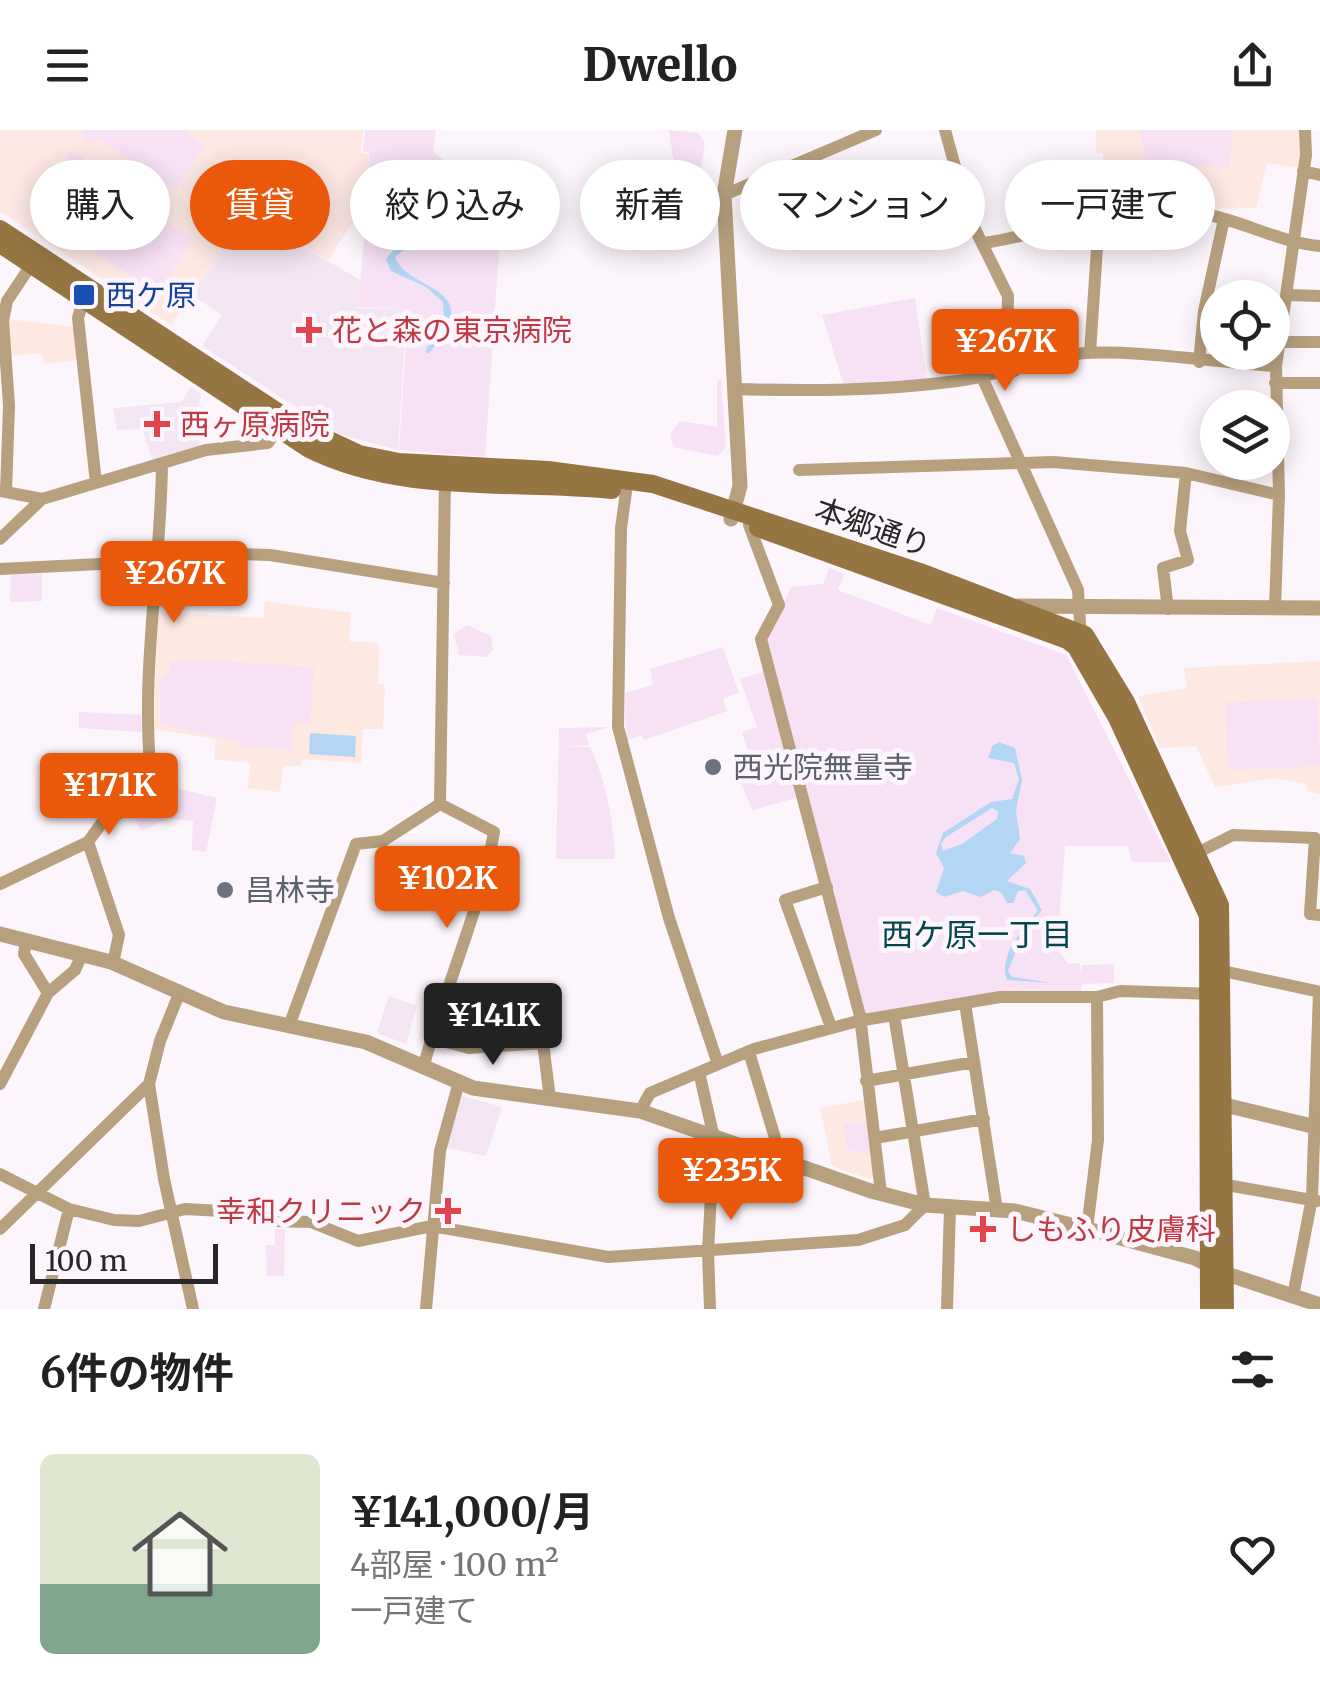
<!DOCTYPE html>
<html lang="ja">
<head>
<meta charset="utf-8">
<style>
  :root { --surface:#fff; --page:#f2f2f2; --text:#222; --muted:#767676; --line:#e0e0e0; --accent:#ea580c }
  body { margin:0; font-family:Merriweather,"Noto Sans JP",serif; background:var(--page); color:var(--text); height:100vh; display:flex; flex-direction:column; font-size:38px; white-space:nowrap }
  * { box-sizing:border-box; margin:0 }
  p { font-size:32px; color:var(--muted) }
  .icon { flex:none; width:55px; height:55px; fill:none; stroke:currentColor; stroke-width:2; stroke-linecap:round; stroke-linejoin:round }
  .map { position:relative; height:1179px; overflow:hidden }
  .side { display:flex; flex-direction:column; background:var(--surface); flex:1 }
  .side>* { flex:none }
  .top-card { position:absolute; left:30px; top:30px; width:1260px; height:90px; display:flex; gap:20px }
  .fabs { position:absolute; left:1200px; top:150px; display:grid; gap:20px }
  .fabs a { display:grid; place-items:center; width:90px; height:90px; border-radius:50%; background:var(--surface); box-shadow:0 5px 25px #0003; font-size:50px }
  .scale { position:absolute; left:30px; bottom:25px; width:188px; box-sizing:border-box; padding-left:10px; border:5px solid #292628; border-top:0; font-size:28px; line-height:35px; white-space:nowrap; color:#292628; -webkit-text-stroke:8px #fcf5fb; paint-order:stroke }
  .price { position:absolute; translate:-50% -85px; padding:0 22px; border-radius:10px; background:var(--accent); color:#fff; font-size:32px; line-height:65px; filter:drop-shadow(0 2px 5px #0008) }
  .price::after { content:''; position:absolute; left:50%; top:60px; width:30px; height:22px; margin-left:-15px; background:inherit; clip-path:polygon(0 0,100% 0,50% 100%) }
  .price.selected { background:#222; color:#fff }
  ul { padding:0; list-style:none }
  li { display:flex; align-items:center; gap:30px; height:250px; padding:0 40px }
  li+li { border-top:2px solid var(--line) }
  li span { display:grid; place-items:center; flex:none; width:280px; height:200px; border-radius:15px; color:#555 }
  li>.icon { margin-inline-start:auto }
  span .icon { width:120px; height:120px; fill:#fffc; stroke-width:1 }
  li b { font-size:42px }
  h2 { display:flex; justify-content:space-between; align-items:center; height:120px; padding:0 40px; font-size:42px }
  .tag { padding:0 35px; border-radius:45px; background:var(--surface); box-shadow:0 5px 25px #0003; font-size:35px; line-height:90px }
  .tag.selected { background:var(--accent); color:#fff }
  header { display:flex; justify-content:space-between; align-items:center; height:130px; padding:0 40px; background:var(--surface); font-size:45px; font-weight:800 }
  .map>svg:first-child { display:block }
  .built { fill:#f3e6f2 }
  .industrial { fill:#fde8e4 }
  .education { fill:#fde8e2 }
  .green { fill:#f7e1f5 }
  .water { fill:#b2d6f4; fill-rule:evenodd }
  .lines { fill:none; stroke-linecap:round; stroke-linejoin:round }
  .minor { stroke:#b6a07e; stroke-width:12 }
  .tertiary { stroke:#b6a07e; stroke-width:15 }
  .secondary { stroke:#957542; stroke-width:18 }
  .transit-dot { fill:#1a4fb4; stroke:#fcf5fb; stroke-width:4 }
  .health-dot { fill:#e0444e; stroke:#fcf5fb; stroke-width:4 }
  .worship-dot { fill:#6b7280; stroke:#fcf5fb; stroke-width:4 }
  .labels { text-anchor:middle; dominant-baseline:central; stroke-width:10; stroke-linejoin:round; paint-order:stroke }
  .transit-label { font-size:30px; fill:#164399; stroke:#fcf5fb; text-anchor:start }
  .health-label { font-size:30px; fill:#be3a42; stroke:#fcf5fb; text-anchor:start }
  .street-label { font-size:30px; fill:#292628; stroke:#fcf5fb }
  .worship-label { font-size:30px; fill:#5b616d; stroke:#fcf5fb; text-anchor:start }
  .neighbourhood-label { font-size:32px; fill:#05464e; stroke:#fcf5fb }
</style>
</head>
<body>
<header><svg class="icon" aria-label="menu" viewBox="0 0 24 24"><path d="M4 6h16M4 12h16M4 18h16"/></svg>Dwello<svg class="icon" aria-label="share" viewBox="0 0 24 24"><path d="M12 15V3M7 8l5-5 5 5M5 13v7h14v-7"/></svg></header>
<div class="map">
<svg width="1320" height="1179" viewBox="0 0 1320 1179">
  <rect width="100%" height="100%" fill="#fcf5fb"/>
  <path class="built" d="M247 83 360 150 358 178 407 179 398 320 338 304 202 216 222 185 192 165Z
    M191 257 201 264 199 274 213 283 209 289H197L200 318 154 333 142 299 117 300 113 278 181 272Z
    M389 866 417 876 406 914 377 903Z
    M460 965 502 977 486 1026 447 1018Z"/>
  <path class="industrial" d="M0 0H363L361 22 368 24 367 71 328 130 247 83 171 195 0 81Z"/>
  <path class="education" d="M1096 0H1300L1303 10 1299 38 1267 33 1256 78 1103 81V24L1096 23Z
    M6 189 76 197 79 230 44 234 42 223 8 226Z
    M265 471 351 483 349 511 379 513 378 554 385 555 383 599H363L361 633 302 629 301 636H283L280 662 248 658 250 633 214 629 216 609 154 599 158 482 263 488Z
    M1320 531V664L1307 661 1306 654 1275 648 1215 657 1196 616 1160 618 1138 566 1187 558 1184 538Z
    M864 970 878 1042 870 1049 832 1036 820 978Z"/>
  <path class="green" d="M84 0H183L204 15 176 59 98 9 93 14 83 7Z
    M365 0H436L433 22 462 44 504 47 485 327 399 320 408 179 358 177C363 125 367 75 369 22H363Z
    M669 0 698 3 705 13 701 37 686 41 673 28Z
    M1139 0H1233L1229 37 1147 35Z
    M71 22 85 28 61 65 49 56Z
    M94 48 192 108 158 164 33 81 41 69 71 86Z
    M915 168 927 250 845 259 822 185Z
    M721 248 726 317 718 326 673 317 670 304 680 291 717 297V252Z
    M829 438 844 444 838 460 931 495 937 478 1066 525 1171 732H1132L1128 716H1065L1057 819 1069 834 1080 833 1081 845 1082 835 1114 834V853L1082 854 1081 861H1000L863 886 765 510 791 457 823 454Z
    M42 444V471L10 472 11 445Z
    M467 495 491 506 493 520 486 527 459 525 454 504Z
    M723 517 739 563 723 569 727 581 644 610 642 605 626 611 625 563 653 555 650 539Z
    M215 531 314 537 310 593 299 592 292 599V620L239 616 238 611 161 595 160 553 170 540V532Z
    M766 541 800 667 753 680 735 641 752 635 742 602 757 597 740 549Z
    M1317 568 1320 636 1228 640 1225 573Z
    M79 582 141 585 142 602 79 598Z
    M609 597 586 604 589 615 565 617H590C607 652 613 691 615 729H556L559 598Z
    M167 656 217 668 206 722 192 720 193 691 168 688 141 701 131 680Z
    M867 991 874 1027 847 1019 843 995Z
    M275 1099H285L284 1146H267L266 1115H275Z"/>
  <path class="water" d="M467 72C485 77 489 91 479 106L463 111 448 101 415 111 395 127C408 163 491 155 428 224L425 221 444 189 443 172 426 157 391 141 386 129 398 114 446 95 451 78Z
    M310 603 356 606 355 627 309 624Z
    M999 612 1015 618 1022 650 1016 681 1020 709 1010 723 1024 726 1026 733 1007 751 1030 759 1042 780 1024 802 1008 841 1012 847 1052 853 1007 850C998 824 1023 800 1038 781L1025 760 1018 761 1013 773H1007L1001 762 994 760 981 767 963 761 944 767 936 762 944 738 936 723 943 703 991 672 1012 669 1019 649 1014 633 988 628 992 616ZM992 678 998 681 997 689 962 714 943 721 941 714 946 707Z"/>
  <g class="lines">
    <path class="minor" d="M945 0 969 87 1008 166 1007 214 1014 241
      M1303 41 1320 45
      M724 65 876 0
      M984 113C1054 102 1128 71 1200 83 1242 90 1277 112 1320 116
      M1287 165 1320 166
      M83 171 78 188 96 353
      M1278 212H1320
      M1090 223 1099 88
      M1199 232 1204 181 1224 89
      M982 247 1078 460 1081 509
      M1275 253H1320
      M734 259C809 261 882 261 957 251 998 246 1035 228 1076 224 1131 218 1217 233 1276 236
      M799 340 1053 332 1186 343 1279 365
      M0 361 42 369 206 320 268 313 278 298
      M6 362 9 275 3 191 7 171 31 135
      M626 362 621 398 618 597 669 788 718 934
      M749 395 779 475 761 509 860 886 881 1063
      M0 409 42 369
      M161 422 270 425 444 453
      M0 439 159 431
      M1275 478 1279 365 1276 236 1306 25 1305 0
      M1168 479 1163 438 1188 430 1180 401 1186 343
      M88 712 101 694 153 662C138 553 161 443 162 333
      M1197 723 1233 705 1315 708 1310 784 1320 785
      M0 754 88 712 119 805 113 833
      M827 757 785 770 831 897
      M26 810 24 824 48 863
      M1215 843 1223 841 1320 862
      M179 864 160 911 149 954 164 1049 193 1179
      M965 873 997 1080
      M289 896 356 714 383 711 440 674 445 350
      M431 908 469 918 543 913 550 969
      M749 922 782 1031
      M424 935C445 856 480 782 494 702L440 674
      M699 942 714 1008 708 1121 710 1179
      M866 951 974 932
      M0 954 48 863 75 840 82 824
      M640 981 650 963 754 919 858 891 1000 867H1097L1120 861 1215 864
      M875 1008 984 989
      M0 1044 69 1079 114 1090 139 1091 185 1079 222 1081 273 1091 311 1092 358 1111 432 1096 608 1127 858 1110 905 1095 925 1075 894 885
      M1221 1054 1317 1071
      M0 1099 149 954
      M1087 1099 1098 1010 1097 867
      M1293 1166 1312 1068 1319 862
      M44 1179 69 1079
      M426 1179 440 1021 459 952
      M947 1179 950 1077"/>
    <path class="tertiary" d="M731 389 740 356 724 65 735 0
      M1018 476 1320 478
      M0 804 111 832 224 882 366 912 473 958 640 981 871 1061 925 1075 1015 1081 1087 1099 1195 1128 1224 1143 1320 1175
      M1225 975 1320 998"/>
    <path class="secondary" d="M0 99 299 296 359 324 399 332 548 340 653 354 920 442 1085 505 1126 572 1220 775 1225 1179
      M0 114 309 319C401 365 512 350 612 360
      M758 398 1067 510 1076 517 1117 588 1208 786 1209 1179"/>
  </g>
  <rect class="transit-dot" x="72" y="153" width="24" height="24" rx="5"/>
  <g class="health-dot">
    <path d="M304 185h10v10h10v10h-10v10h-10v-10h-10v-10h10z"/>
    <path d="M152 279h10v10h10v10h-10v10h-10v-10h-10v-10h10z"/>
    <path d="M443 1066h10v10h10v10h-10v10h-10v-10h-10v-10h10z"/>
    <path d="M978 1084h10v10h10v10h-10v10h-10v-10h-10v-10h10z"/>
  </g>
  <g class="worship-dot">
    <circle cx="713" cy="637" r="10"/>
    <circle cx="225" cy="760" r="10"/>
  </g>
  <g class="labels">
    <g class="transit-label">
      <text x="106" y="165">西ケ原</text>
    </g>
    <g class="health-label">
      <text x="332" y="200">花と森の東京病院</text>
      <text x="180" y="294">西ヶ原病院</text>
      <text x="426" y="1081" text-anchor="end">幸和クリニック</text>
      <text x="1006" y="1099">しもふり皮膚科</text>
    </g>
    <g class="street-label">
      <text transform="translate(873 397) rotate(19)">本郷通り</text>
    </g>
    <g class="worship-label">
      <text x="733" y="637">西光院無量寺</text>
      <text x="245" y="760">昌林寺</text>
    </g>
    <g class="neighbourhood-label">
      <text x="977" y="805">西ケ原一丁目</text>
    </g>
  </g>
</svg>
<div class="fabs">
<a><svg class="icon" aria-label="locate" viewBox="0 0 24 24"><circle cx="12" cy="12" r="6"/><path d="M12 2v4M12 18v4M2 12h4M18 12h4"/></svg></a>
<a><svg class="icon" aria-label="layers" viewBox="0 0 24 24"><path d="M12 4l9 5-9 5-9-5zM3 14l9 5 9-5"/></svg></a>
</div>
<div class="scale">100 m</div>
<b class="price" style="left:1005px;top:264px">¥267K</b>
<b class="price" style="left:174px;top:496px">¥267K</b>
<b class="price" style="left:109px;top:708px">¥171K</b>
<b class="price" style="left:447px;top:801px">¥102K</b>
<b class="price selected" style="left:493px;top:938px">¥141K</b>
<b class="price" style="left:731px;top:1093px">¥235K</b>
<div class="top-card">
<a class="tag">購入</a>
<a class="tag selected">賃貸</a>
<a class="tag">絞り込み</a>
<a class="tag">新着</a>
<a class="tag">マンション</a>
<a class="tag">一戸建て</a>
</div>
</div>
<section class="side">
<h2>6件の物件<svg class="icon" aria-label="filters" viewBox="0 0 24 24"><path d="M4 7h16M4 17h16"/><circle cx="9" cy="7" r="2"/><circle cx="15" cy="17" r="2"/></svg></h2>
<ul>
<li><span style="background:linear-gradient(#dfe7d0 65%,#7fa58c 0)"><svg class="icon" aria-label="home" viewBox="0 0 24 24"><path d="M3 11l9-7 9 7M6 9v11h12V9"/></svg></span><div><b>¥141,000/月</b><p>4部屋 · 100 m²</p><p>一戸建て</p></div><svg class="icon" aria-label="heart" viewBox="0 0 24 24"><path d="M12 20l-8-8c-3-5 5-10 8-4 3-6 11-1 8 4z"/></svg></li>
</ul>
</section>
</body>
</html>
